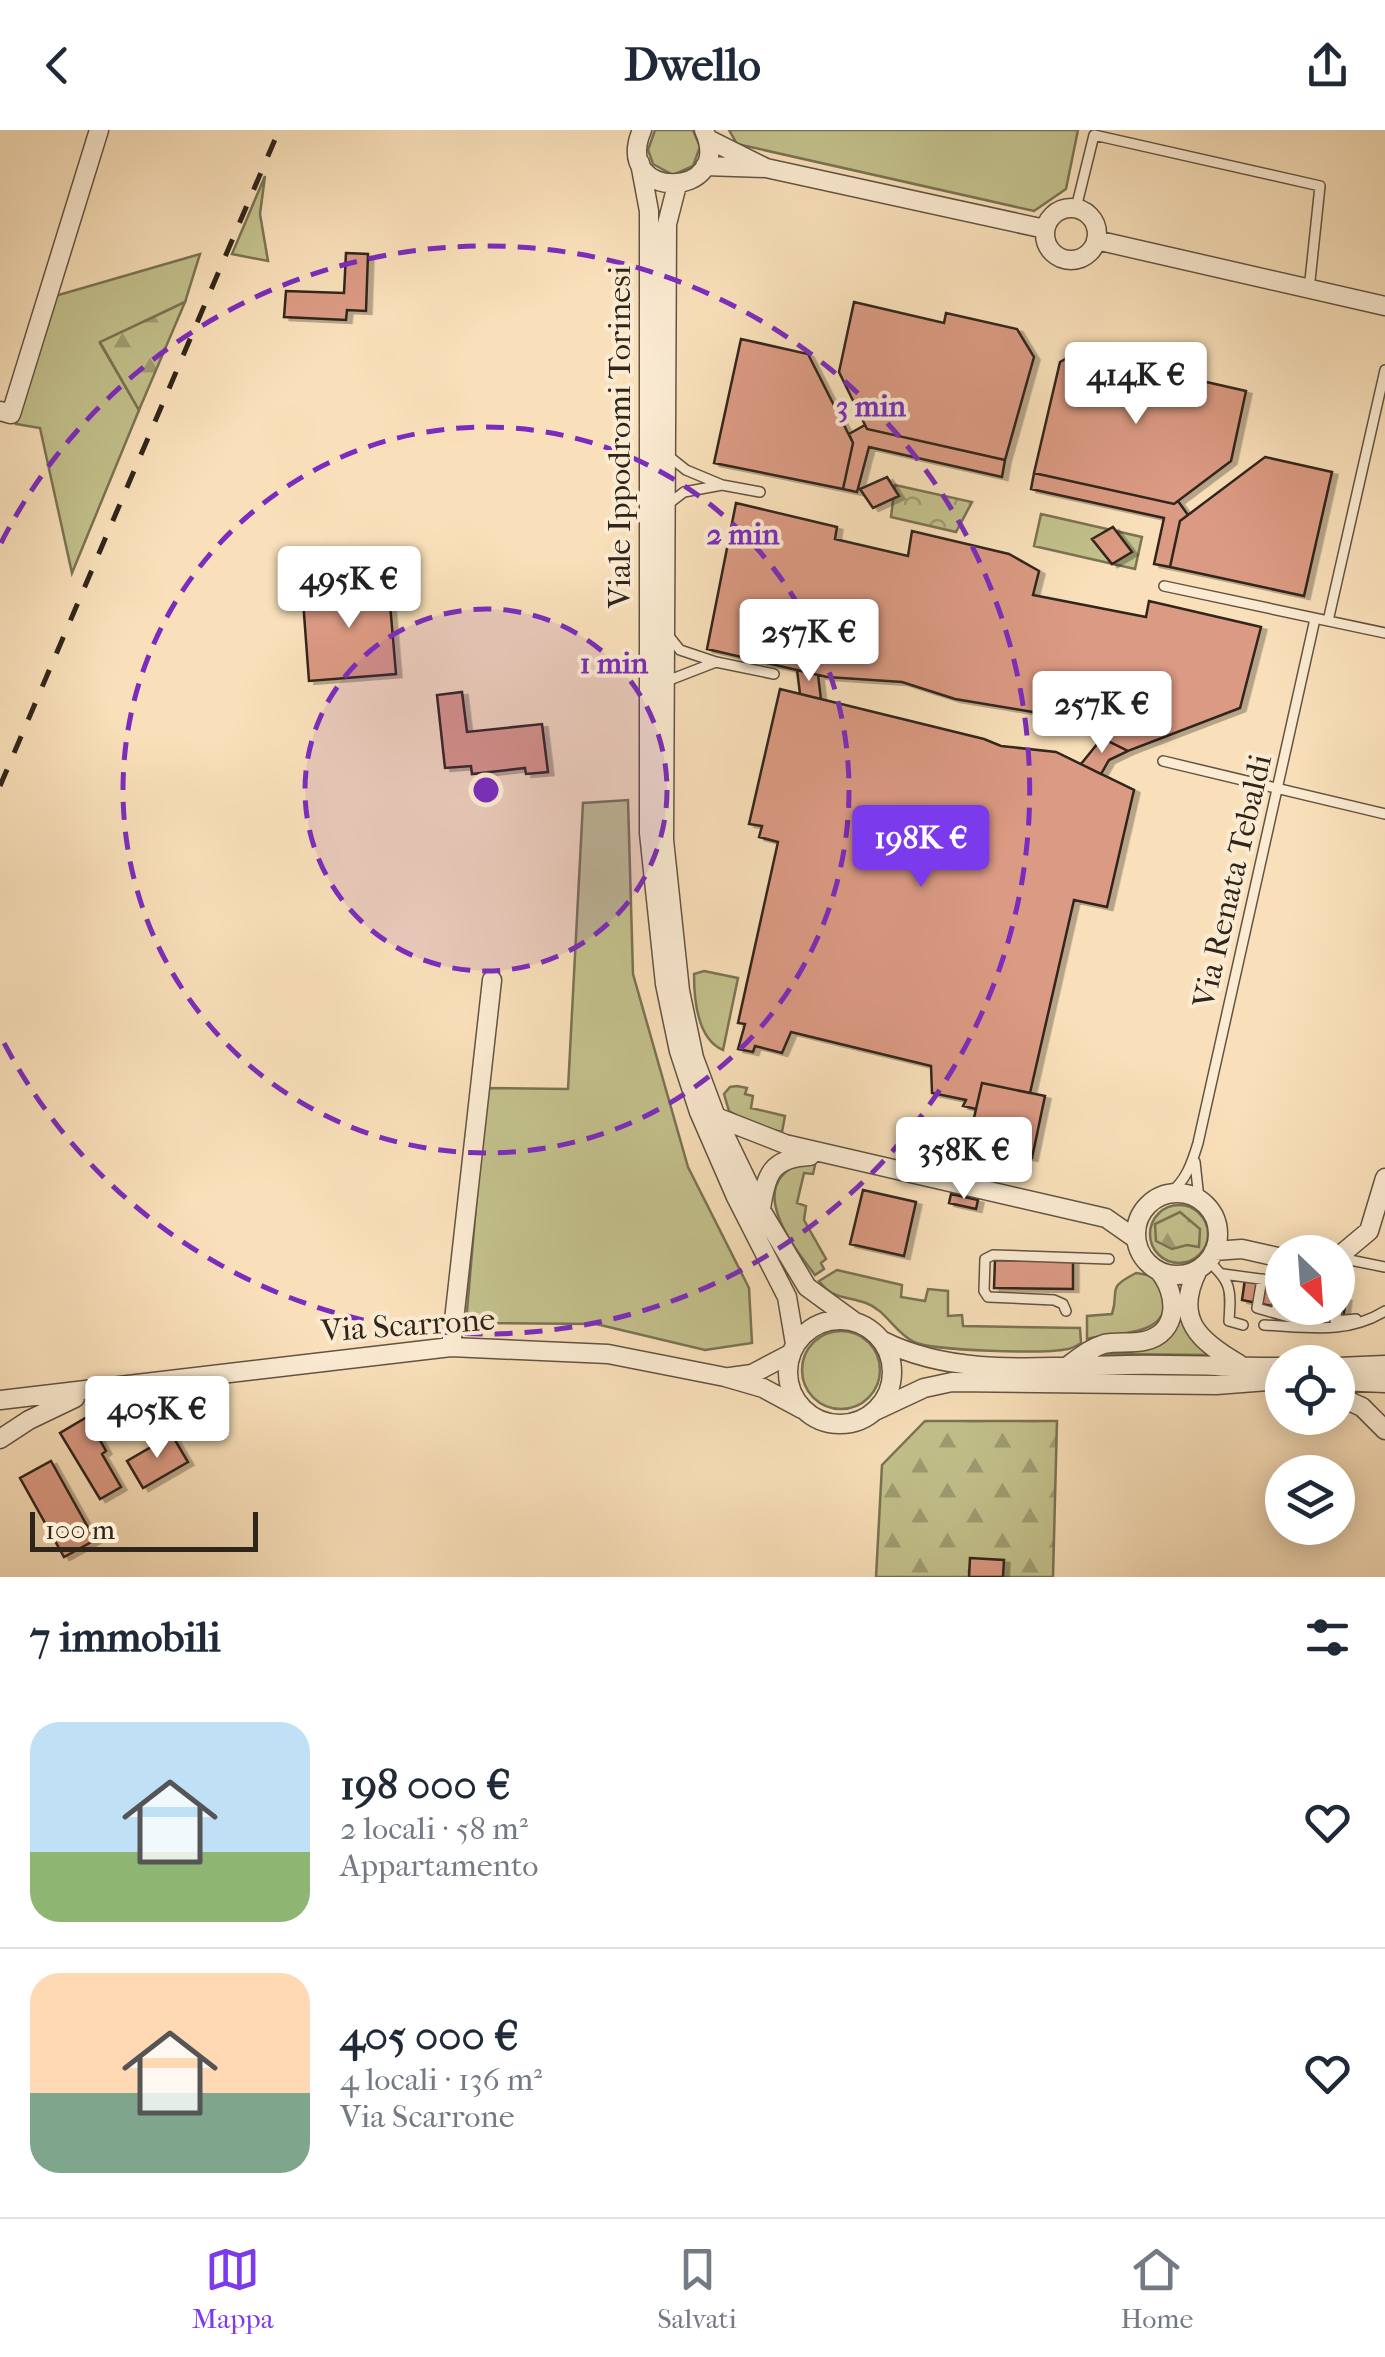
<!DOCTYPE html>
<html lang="it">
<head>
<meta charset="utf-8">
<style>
  :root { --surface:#fff; --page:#f6f6f7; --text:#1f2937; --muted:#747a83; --line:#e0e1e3; --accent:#7c3aed }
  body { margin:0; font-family:"IM FELL French Canon",serif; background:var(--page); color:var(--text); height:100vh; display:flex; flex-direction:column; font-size:38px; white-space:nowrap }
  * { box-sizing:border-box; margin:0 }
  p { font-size:32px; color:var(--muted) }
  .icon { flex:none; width:55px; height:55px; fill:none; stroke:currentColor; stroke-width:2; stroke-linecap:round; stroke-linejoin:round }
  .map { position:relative; height:1447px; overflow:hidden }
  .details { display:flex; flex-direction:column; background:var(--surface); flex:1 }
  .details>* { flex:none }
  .needle { width:65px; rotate:155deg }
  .buttons { position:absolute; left:1265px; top:1105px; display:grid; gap:20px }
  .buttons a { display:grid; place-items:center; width:90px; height:90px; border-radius:50%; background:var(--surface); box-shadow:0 5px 25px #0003; font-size:50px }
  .scale { position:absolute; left:30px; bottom:25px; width:228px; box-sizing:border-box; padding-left:10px; border:5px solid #30251b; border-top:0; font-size:28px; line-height:35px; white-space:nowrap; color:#30251b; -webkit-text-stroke:8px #fbebd2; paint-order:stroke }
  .price { position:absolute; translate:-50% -85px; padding:0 22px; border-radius:10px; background:#fff; color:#222; font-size:32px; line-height:65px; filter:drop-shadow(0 2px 5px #0008) }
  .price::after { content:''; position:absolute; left:50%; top:60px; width:30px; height:22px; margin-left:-15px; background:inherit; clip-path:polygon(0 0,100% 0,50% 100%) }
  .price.on { background:var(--accent); color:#fff }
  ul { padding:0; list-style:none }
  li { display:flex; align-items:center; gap:30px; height:250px; padding:0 30px }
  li+li { border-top:2px solid var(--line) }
  li span { display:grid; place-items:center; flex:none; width:280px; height:200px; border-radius:30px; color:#555 }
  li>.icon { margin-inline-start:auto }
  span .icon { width:120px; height:120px; fill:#fffc; stroke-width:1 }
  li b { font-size:42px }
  h2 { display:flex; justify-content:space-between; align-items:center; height:120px; padding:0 30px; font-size:42px }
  header { display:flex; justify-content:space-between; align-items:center; height:130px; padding:0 30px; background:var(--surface); font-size:45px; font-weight:700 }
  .tab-bar { display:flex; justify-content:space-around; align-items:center; height:140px; border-top:2px solid var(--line); background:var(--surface); font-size:28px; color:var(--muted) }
  .tab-bar a { display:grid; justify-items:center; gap:5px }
  .tab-bar .on { color:var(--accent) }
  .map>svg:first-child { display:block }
  .grass { fill:#c3c18c; stroke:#7a7354; stroke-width:2.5 }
  .forest { fill:url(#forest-firs); stroke:#7a7354; stroke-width:2.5 }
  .park { fill:url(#park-crowns); stroke:#7a7354; stroke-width:2.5 }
  .building { fill:#db9a83; stroke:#30251b; stroke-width:2.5; filter:url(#shadow) }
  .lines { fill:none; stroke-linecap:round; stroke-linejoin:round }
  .service-casing { stroke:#625443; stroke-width:12 }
  .minor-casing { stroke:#625443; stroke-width:21 }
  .service { stroke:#fbebd2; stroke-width:9 }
  .minor { stroke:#fbebd2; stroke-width:18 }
  .rail { stroke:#30251b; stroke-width:5; stroke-dasharray:18 18; stroke-linecap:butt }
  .ring { fill:none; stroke:#7b2cbf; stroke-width:5; stroke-dasharray:18 12 }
  .labels { text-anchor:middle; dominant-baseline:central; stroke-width:8; stroke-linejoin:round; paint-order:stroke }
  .street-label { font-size:32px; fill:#30251b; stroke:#fbebd2 }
  .centre { fill:#7b2cbf; stroke:#fbebd2; stroke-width:5 }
  .ring-label { font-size:30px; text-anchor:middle; font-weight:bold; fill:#7b2cbf; stroke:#fbebd2; stroke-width:8; stroke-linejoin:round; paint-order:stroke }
</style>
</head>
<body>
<header><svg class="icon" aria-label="back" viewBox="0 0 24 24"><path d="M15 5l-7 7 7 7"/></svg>Dwello<svg class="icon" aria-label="share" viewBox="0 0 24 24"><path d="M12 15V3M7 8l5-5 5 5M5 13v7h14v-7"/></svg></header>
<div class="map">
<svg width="1385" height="1447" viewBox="0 0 1385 1447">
  <defs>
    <pattern id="forest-firs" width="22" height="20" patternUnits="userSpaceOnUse" patternTransform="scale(2.5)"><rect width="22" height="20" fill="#c3c18c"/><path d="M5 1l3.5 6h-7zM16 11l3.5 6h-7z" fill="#9f9d72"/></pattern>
    <pattern id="park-crowns" width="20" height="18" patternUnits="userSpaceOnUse" patternTransform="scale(2.5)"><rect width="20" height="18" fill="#c3c18c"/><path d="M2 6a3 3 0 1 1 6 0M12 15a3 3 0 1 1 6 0" fill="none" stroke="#9f9d72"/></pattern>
    <filter id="shadow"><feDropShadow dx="5.5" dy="3" stdDeviation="0" flood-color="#0004"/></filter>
  </defs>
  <rect width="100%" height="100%" fill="#f9e0ba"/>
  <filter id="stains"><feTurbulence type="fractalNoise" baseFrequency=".002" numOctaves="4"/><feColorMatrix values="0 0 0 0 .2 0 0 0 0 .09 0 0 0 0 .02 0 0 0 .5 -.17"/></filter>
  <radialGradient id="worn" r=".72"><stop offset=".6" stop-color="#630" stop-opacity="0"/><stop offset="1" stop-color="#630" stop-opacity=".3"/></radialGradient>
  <path class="grass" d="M655 0H693L700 17 693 36 673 45 653 34 648 20Z
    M729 0H1078L1066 59 1034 81 737 14Z
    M265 46 260 84 268 131 232 124Z
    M200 124 185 172 100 213 139 280 72 443 40 298 16 294 55 166Z
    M1041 384 1142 407 1135 439 1034 416Z
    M628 670 633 844 688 1037 749 1158 752 1213 705 1220 596 1194 466 1193 486 958 568 959 583 673Z
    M704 841 738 848 723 920C697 909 694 869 694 844Z
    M737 956 747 958 745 964 753 966 751 978 785 986 782 1002 757 996 729 981 724 964 730 957Z
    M799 1034 815 1035 813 1044 804 1043 797 1073 806 1076 804 1090 826 1129 821 1133 824 1139 815 1145C792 1115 746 1056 799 1034Z
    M1150 1104a29 29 0 1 1 58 0a29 29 0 1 1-58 0Z
    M837 1140 902 1155 901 1167 925 1171 928 1159 948 1161V1186L962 1185 963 1196 1080 1198 1081 1213C1076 1216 1073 1218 1068 1219 1044 1224 934 1221 914 1212 895 1203 886 1180 866 1173 847 1166 833 1170 819 1151Z
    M1136 1143C1151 1145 1162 1147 1165 1164 1171 1209 1115 1201 1087 1209V1186L1112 1184C1120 1159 1105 1159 1136 1143Z
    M1180 1171 1192 1208 1208 1225 1103 1224 1108 1219 1142 1218Z
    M802 1240a39 39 0 1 1 78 0a39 39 0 1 1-78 0Z"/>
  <path class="forest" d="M185 172 139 280 100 212Z
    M1180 1082 1200 1099 1199 1117 1187 1115 1172 1119 1156 1111 1155 1094Z
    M925 1291H1057L1053 1447H876L882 1335Z"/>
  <path class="park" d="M895 355 972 372 956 402 891 387Z"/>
  <path class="building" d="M346 123 368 124 366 181 347 180 346 190 284 187 286 161 344 163Z
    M854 172 944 193 946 183 1017 199 1034 227 1005 330 867 299 839 242Z
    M741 209 808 224 853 313 843 359 714 333Z
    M1088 216 1160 232 1158 241 1246 261 1231 331 1174 374 1034 343 1060 232Z
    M865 295 867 299 1005 330 1002 347 869 317 857 362 843 359 853 313 849 304Z
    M1265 327 1332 342 1304 466 1170 437 1180 391Z
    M1034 343 1174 374 1178 371 1188 385 1180 391 1170 437 1154 434 1164 388 1031 359Z
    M887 347 899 366 873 378 860 359Z
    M736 373 837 397 835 409 908 426 912 401 1009 424 1039 441 1033 465 1146 487 1149 471 1261 497 1240 578 1128 621 1057 586 955 569 902 552 827 547 707 519Z
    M1113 397 1132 422 1112 434 1092 409Z
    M388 450 396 544 309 551 302 457Z
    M797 540 818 545 821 569 800 564Z
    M780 559 984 609 1001 616 1056 622 1134 660 1107 777 1074 770 1030 963 982 953 976 979 963 976 966 970 932 963 931 936 791 902 782 923 755 916 753 922 738 919 745 894 738 893 778 712 759 707 762 696 749 694Z
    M462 562 467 602 542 594 548 642 526 644 525 638 472 644 471 636 445 638 437 565Z
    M1102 608 1128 621 1109 630 1101 644 1081 634Z
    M982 953 1045 966 1032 1028 968 1014Z
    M863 1060 916 1072 904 1126 850 1114Z
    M951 1064 978 1070 976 1079 949 1073Z
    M995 1130 1073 1131V1159L994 1158Z
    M1245 1149 1282 1156V1178H1338V1167L1346 1168 1343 1190 1242 1170Z
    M87 1287 106 1321 102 1324 121 1357 100 1369 60 1303Z
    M172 1305 188 1332 143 1358 127 1331Z
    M51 1331 95 1410 64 1427 20 1348Z
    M970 1428 1004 1430 1003 1447H969Z"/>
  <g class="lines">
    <defs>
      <path id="service" d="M1076 78 1094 5 1320 56 1309 160
        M666 324 686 340 722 355 684 362 667 375
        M722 355 760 362
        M1164 456 1385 503
        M1328 491 1385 240
        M716 532 774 544
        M667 551 716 532 680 520 668 505
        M1163 631 1385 684
        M1195 1032 1199 1069
        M1169 1064C1186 1051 1192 1033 1198 1013L1315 489
        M1340 1128 1385 1137
        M1208 1131C1232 1152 1231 1160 1229 1191L1243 1195
        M1223 1144 1282 1152
        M1262 1149 1257 1178 1310 1193
        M1338 1161 1341 1162 1335 1191 1356 1189
        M1066 1181 1063 1174 1054 1170 988 1167 984 1161 985 1129 993 1125 1109 1129
        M1276 1183 1281 1152
        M1264 1195C1307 1197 1346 1205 1385 1181
        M1316 1195 1319 1178"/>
      <path id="minor" d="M642 0C611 72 736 70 704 0
        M640 33 649 81V703L665 854 679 921 699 982 736 1067 787 1167 795 1214
        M705 36 766 38 708 9
        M766 38 1045 99
        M677 55 667 94 664 710 680 861 694 928 716 987 761 1080 807 1157 855 1192
        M1045 104a26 26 0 1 1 52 0a26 26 0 1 1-52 0Z
        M1096 110 1385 176
        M0 281 11 284 99 0
        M716 987 785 1014 1106 1088 1136 1109
        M1136 1104a41 41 0 1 1 82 0a41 41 0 1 1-82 0Z
        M761 1079C766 1044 771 1028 810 1026
        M1214 1121 1242 1119 1282 1128
        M1338 1127 1369 1101 1385 1048
        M1198 1140C1173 1189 1199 1211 1239 1234
        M788 1242a52 52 0 1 1 104 0a52 52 0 1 1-104 0Z
        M883 1211C957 1248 1046 1236 1127 1235 1179 1234 1231 1237 1282 1237
        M451 1217 492 850
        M1069 1235C1080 1227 1091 1218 1104 1214 1116 1211 1131 1214 1144 1211 1180 1203 1178 1164 1159 1141
        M1338 1237 1385 1235
        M730 1247 752 1244 790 1224
        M1338 1251 1385 1253
        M1338 1266 1362 1277 1385 1300
        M0 1270 451 1217 608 1224 725 1247 763 1258 802 1279
        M877 1280 924 1258 952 1252 1216 1255 1282 1250
        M0 1309 29 1290 75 1268"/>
    </defs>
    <use href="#service" class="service-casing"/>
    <use href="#minor" class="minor-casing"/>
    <use href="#service" class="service"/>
    <use href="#minor" class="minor"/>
    <path class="rail" d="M0 656 279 0"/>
  </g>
  <circle cx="486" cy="660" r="181" fill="#7b2cbf" fill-opacity=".12"/>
  <g class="ring">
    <circle cx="486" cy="660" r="181"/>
    <circle cx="486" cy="660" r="363"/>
    <path d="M1 413A544 544 0 1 1 1 907"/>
  </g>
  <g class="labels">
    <g class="street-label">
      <text transform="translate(619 307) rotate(-90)">Viale Ippodromi Torinesi</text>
      <text transform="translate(1232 751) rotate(-77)">Via Renata Tebaldi</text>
      <text transform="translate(408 1195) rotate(-4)">Via Scarrone</text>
    </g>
  </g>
  <circle cx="486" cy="660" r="15" class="centre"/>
  <g class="ring-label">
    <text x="871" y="286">3 min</text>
    <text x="743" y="414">2 min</text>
    <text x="614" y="543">1 min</text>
  </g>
  <rect width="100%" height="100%" filter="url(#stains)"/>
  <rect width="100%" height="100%" fill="url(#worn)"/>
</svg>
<div class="buttons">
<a><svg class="needle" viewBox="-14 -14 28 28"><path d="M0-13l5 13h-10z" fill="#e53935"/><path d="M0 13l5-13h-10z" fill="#747a83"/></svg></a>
<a><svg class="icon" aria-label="locate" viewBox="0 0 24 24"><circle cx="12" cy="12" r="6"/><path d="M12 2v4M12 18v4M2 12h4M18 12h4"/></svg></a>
<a><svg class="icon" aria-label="layers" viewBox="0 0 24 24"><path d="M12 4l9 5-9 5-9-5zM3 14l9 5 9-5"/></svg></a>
</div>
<div class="scale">100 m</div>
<b class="price" style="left:1136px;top:297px">414K €</b>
<b class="price" style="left:349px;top:501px">495K €</b>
<b class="price" style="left:809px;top:554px">257K €</b>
<b class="price" style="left:1102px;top:626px">257K €</b>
<b class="price on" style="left:921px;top:760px">198K €</b>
<b class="price" style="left:964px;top:1072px">358K €</b>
<b class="price" style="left:157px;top:1331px">405K €</b>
</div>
<section class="details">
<h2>7 immobili<svg class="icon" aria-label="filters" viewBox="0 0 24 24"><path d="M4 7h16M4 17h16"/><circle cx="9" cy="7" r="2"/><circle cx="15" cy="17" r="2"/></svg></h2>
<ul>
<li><span style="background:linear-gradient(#bfe0f5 65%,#8fb573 0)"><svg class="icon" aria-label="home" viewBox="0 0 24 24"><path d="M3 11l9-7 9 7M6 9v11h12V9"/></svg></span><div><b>198 000 €</b><p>2 locali · 58 m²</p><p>Appartamento</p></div><svg class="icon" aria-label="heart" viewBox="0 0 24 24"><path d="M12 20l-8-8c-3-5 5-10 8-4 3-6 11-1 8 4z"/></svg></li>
<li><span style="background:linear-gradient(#ffd9b3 60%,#7fa58c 0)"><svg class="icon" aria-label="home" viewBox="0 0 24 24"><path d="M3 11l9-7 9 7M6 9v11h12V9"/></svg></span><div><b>405 000 €</b><p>4 locali · 136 m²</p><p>Via Scarrone</p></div><svg class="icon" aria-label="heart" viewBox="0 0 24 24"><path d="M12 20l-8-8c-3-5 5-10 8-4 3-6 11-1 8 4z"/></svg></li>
</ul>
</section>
<nav class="tab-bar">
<a class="on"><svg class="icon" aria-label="map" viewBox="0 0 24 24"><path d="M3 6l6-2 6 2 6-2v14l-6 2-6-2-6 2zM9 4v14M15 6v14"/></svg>Mappa</a>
<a><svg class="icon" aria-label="saved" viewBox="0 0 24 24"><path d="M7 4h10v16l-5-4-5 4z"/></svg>Salvati</a>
<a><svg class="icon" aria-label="home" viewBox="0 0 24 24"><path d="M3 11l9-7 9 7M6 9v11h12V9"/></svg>Home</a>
</nav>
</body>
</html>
